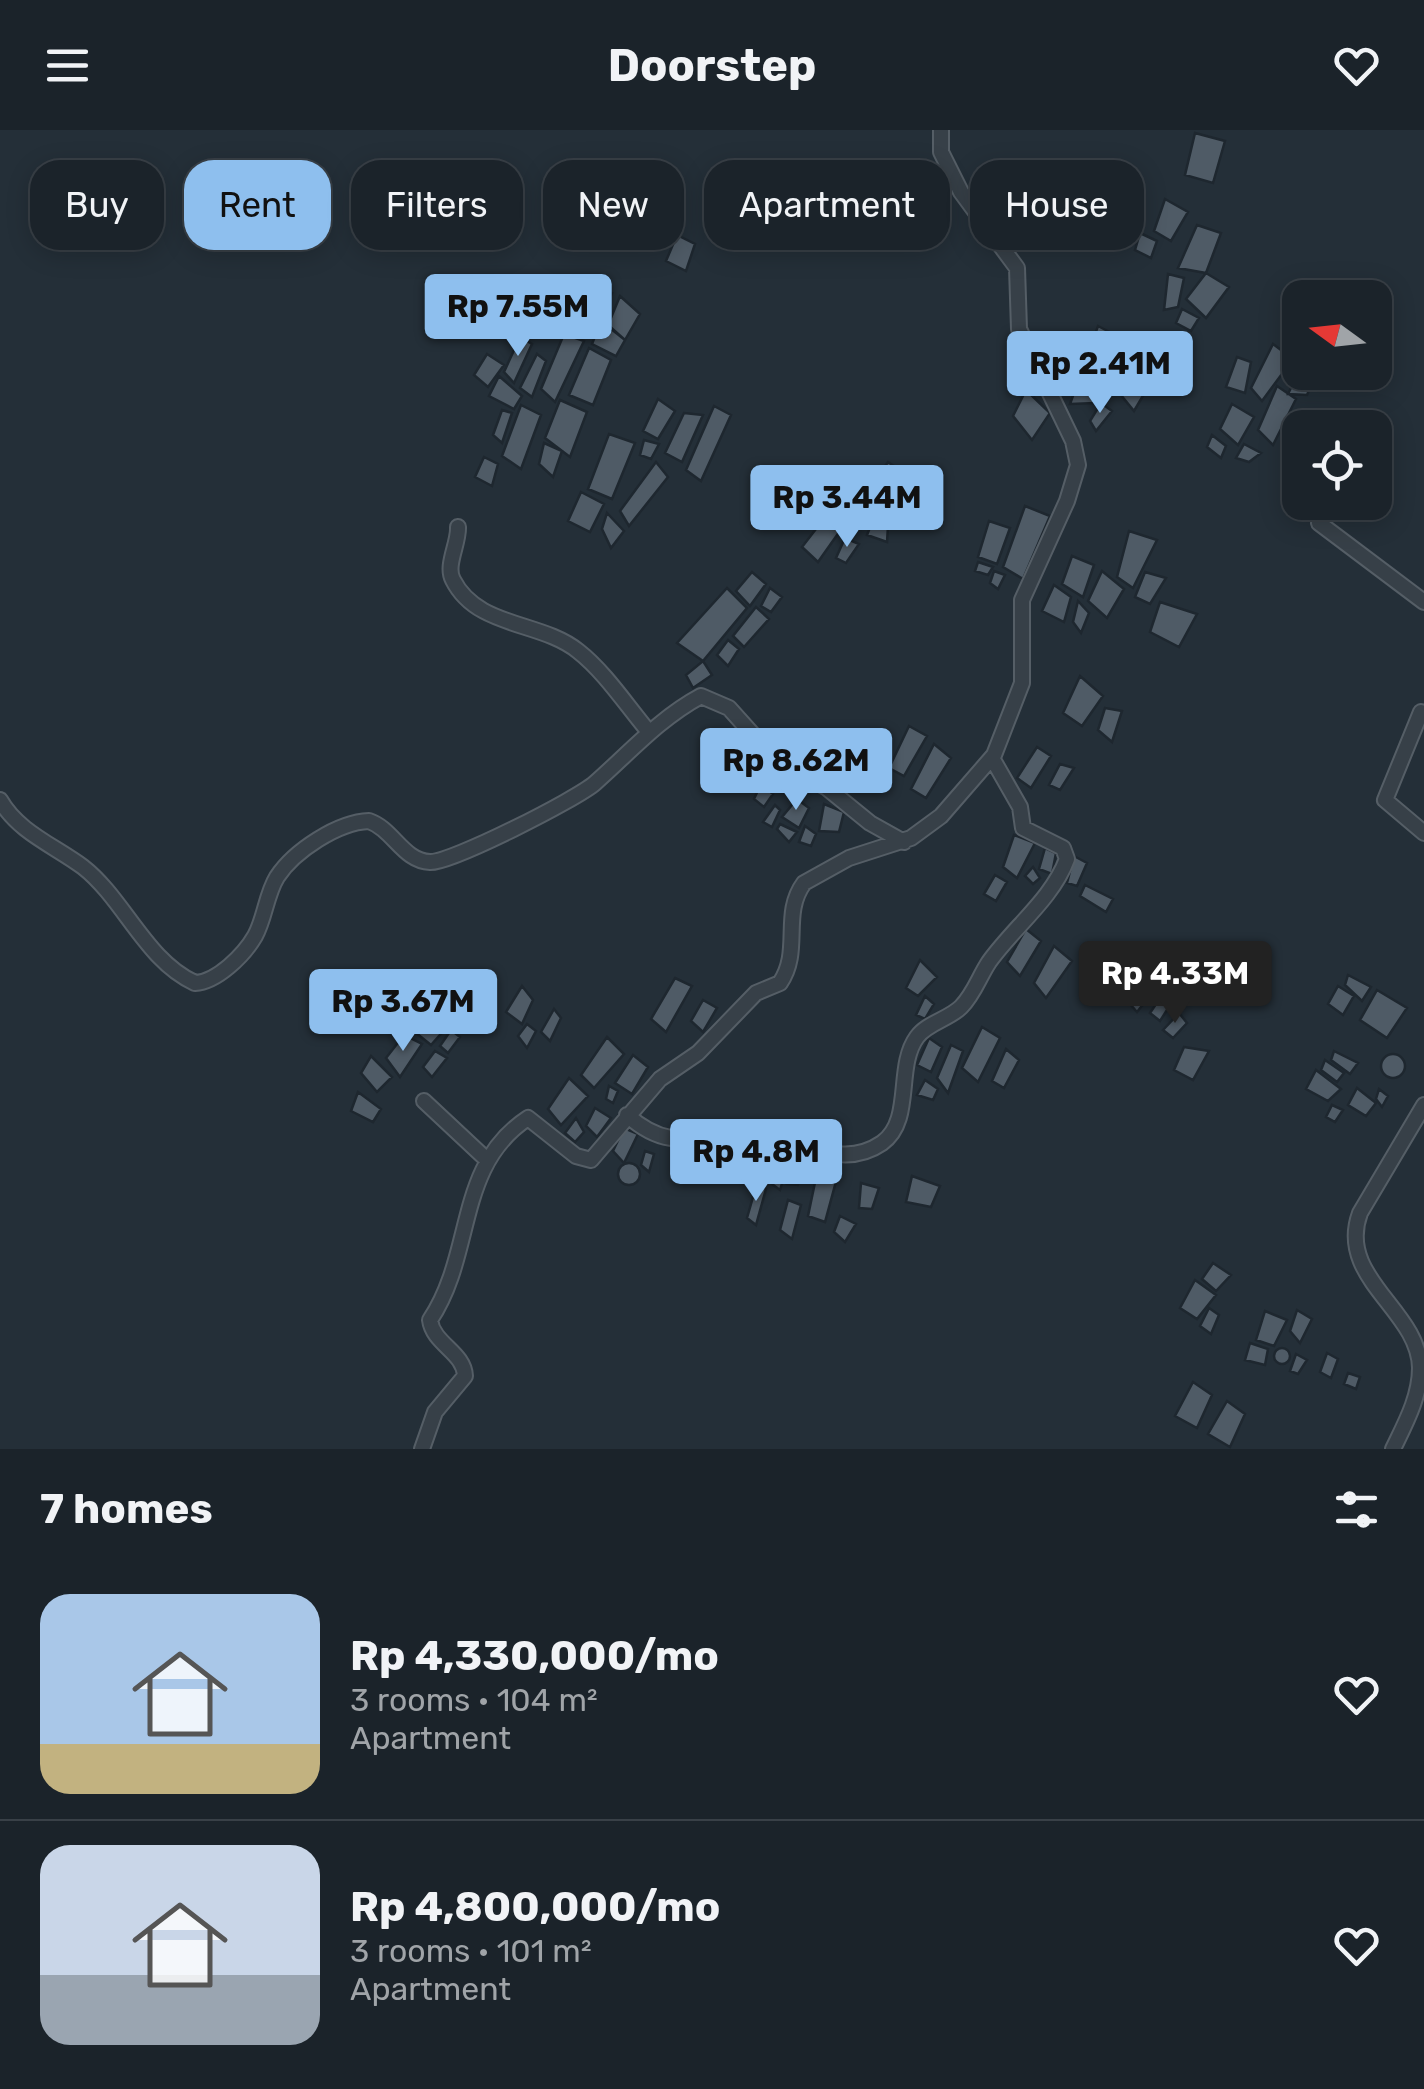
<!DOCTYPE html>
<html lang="en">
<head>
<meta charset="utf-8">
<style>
  :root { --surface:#1b232a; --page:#242b32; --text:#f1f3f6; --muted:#a0a4a8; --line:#394047; --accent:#8ebfee }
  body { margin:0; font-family:Rubik,sans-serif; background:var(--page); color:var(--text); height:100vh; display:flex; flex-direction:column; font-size:38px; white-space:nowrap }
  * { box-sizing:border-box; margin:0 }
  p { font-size:32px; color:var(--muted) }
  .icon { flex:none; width:55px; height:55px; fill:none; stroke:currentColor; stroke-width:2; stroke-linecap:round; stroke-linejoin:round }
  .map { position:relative; height:1319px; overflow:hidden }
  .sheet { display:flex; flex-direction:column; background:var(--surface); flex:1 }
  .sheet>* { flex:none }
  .guide { position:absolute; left:30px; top:30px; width:1365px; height:90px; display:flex; gap:20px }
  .needle { width:65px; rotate:285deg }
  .controls { position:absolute; left:1282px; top:150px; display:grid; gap:20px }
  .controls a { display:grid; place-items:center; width:110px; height:110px; border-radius:20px; background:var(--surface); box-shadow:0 5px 25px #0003,0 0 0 2px var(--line); font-size:50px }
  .price { position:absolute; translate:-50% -85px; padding:0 22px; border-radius:10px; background:var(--accent); color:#111; font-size:32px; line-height:65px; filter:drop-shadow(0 2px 5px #0008) }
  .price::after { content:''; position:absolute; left:50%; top:60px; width:30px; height:22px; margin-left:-15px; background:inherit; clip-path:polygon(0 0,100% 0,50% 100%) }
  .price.selected { background:#222; color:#fff }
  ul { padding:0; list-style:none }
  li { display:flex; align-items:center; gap:30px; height:250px; padding:0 40px }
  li+li { border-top:2px solid var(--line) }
  li span { display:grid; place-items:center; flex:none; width:280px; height:200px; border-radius:30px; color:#555 }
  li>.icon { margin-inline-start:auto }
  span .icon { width:120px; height:120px; fill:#fffc; stroke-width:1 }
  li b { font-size:42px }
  h2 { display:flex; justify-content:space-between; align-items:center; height:120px; padding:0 40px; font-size:42px }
  .chip { padding:0 35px; border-radius:30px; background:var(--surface); box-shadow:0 5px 25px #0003,0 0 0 2px var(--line); font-size:35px; line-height:90px }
  .chip.selected { background:var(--accent); color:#111 }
  header { display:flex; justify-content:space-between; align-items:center; height:130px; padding:0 40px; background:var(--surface); font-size:45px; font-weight:700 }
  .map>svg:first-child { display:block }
  .building { fill:#4f5b66; stroke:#1e272f; stroke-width:2.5 }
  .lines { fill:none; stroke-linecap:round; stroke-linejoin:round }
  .minor-casing { stroke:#555e66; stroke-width:18 }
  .minor { stroke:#374048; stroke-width:14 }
</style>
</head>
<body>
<header><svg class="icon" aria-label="menu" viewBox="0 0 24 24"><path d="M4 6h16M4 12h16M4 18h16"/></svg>Doorstep<svg class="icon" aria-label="heart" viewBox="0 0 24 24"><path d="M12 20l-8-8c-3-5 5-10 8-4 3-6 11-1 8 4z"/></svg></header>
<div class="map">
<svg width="1424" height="1319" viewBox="0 0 1424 1319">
  <rect width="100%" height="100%" fill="#242f38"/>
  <path class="building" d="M1195 3 1225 11 1213 53 1185 45Z
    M635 68 666 80 655 102 628 90Z
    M1165 69 1188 82 1171 111 1154 101Z
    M1197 95 1221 103 1206 143 1178 138Z
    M1140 103 1157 111 1151 128 1135 120Z
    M677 105 695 114 686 141 666 131Z
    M1206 143 1229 157 1206 188 1186 169Z
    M1168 144 1184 148 1178 177 1164 180Z
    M591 157 612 163 593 203 575 195Z
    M620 166 640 184 625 210 608 195Z
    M1182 179 1199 188 1191 201 1176 193Z
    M601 191 625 210 616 226 592 214Z
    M1098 196 1117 206 1096 273 1070 274Z
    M564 204 584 211 555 272 541 259Z
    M520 207 532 214 514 253 504 242Z
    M1134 211 1166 227 1134 281 1116 259Z
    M1273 214 1293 229 1262 271 1251 258Z
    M589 218 611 230 593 275 569 265Z
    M487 224 504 235 488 257 474 245Z
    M537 224 546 231 532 267 520 258Z
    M1237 227 1251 232 1245 263 1226 257Z
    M1300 239 1316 244 1307 265 1288 264Z
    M499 246 522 266 514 279 489 266Z
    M1277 256 1296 269 1273 315 1258 300Z
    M1026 260 1050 283 1032 310 1013 286Z
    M658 269 675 281 658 309 643 301Z
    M560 270 587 282 570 327 545 308Z
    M1101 273 1112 281 1096 301 1090 291Z
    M1232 274 1254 287 1238 315 1220 299Z
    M521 275 541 285 521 339 502 326Z
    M714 276 731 285 701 351 686 340Z
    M502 280 512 283 502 313 493 305Z
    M684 283 703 285 682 332 665 323Z
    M609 304 635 313 612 369 588 359Z
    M1212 305 1226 316 1221 328 1207 317Z
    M644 310 659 314 651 329 640 325Z
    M544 313 562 321 553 347 539 334Z
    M1244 314 1261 323 1249 332 1236 328Z
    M484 327 498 334 492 356 475 347Z
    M656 332 668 347 629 396 620 381Z
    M888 332 911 348 878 392 857 377Z
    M581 362 604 374 590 402 568 391Z
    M1025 376 1050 386 1023 449 1003 437Z
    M833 377 847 391 818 432 802 417Z
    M607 383 624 401 611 418 602 399Z
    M989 391 1010 398 997 434 978 427Z
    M871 395 888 396 887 412 867 405Z
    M1129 401 1157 410 1133 458 1117 447Z
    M845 408 859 414 846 433 836 428Z
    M1072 426 1094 435 1083 467 1062 454Z
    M978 432 993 437 988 445 975 441Z
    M994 441 1005 445 998 459 990 453Z
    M1102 441 1124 459 1107 488 1088 471Z
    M752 442 766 454 750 476 736 461Z
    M1145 442 1166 448 1150 474 1135 467Z
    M1054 455 1071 467 1064 492 1042 481Z
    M727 458 747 478 703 531 677 513Z
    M770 458 782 467 771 482 761 476Z
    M1078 471 1089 483 1081 503 1073 492Z
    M1160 472 1197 484 1179 517 1150 502Z
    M756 477 769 489 744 517 733 506Z
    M728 510 739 519 728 536 717 525Z
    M703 531 712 545 693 558 686 545Z
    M1080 546 1103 566 1082 596 1063 583Z
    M1105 578 1122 581 1112 612 1098 600Z
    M909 596 927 606 904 646 889 638Z
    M934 614 951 628 926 668 911 659Z
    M1037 617 1051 626 1031 658 1017 648Z
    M1060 634 1074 638 1060 660 1049 655Z
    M772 638 791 647 781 662 766 652Z
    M761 654 773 664 764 677 754 669Z
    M797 669 809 678 799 698 782 687Z
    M824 674 844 682 839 702 819 701Z
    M775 675 780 680 772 697 763 692Z
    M780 694 797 702 789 712 777 699Z
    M805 696 816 704 811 716 799 712Z
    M1014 705 1035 713 1017 748 1003 737Z
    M1045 718 1056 723 1052 744 1039 739Z
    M1074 726 1087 733 1077 756 1067 753Z
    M1033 737 1040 748 1033 754 1025 746Z
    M995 745 1007 752 996 771 984 764Z
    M1085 755 1113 769 1106 782 1080 766Z
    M1026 799 1041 811 1020 846 1007 832Z
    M1054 816 1072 831 1046 868 1034 853Z
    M1148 829 1167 844 1137 882 1124 867Z
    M920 830 937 847 918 866 906 858Z
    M446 844 469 863 449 894 421 872Z
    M1348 845 1371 857 1362 871 1345 855Z
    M675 848 692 856 666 902 651 889Z
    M522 856 533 870 522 894 506 882Z
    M1338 856 1354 866 1343 885 1328 874Z
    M1166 859 1174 869 1160 891 1150 883Z
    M1377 860 1407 878 1387 908 1360 890Z
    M925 866 934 874 925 889 916 885Z
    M703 870 717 878 703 902 691 891Z
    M418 875 446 898 431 915 405 894Z
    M554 879 561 888 550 911 541 902Z
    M1179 883 1187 893 1173 908 1163 900Z
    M527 894 536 901 527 918 518 906Z
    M982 897 1000 908 978 952 962 938Z
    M451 900 460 907 448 923 440 916Z
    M404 905 422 914 400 947 386 928Z
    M607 907 624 924 594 958 581 945Z
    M929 908 942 917 931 942 917 935Z
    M951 915 963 921 948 963 937 948Z
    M1184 917 1209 921 1193 950 1174 940Z
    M1006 919 1019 930 1004 958 992 951Z
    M435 921 447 928 432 947 423 937Z
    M1334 921 1358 933 1350 944 1331 930Z
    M1381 936a12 12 0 1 1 24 0a12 12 0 1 1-24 0Z
    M633 925 648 937 632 964 615 953Z
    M371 926 392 947 377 962 361 943Z
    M1325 930 1344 943 1337 952 1321 940Z
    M1316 940 1341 959 1328 971 1306 959Z
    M569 948 588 966 561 995 548 979Z
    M925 950 938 959 933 970 917 965Z
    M609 956 618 961 613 973 606 969Z
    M1357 958 1376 973 1366 986 1348 975Z
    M1379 959 1388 966 1382 977 1376 969Z
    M358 962 381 979 373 992 351 981Z
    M1332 975 1343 980 1335 992 1326 987Z
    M595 978 611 988 597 1007 586 996Z
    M576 988 584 1002 575 1012 565 1003Z
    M624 998 638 1004 624 1033 613 1021Z
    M762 1014 778 1017 772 1040 757 1036Z
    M645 1021 654 1024 649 1042 641 1035Z
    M745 1026H753L750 1051 742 1049Z
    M795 1031 806 1033 798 1055 787 1054Z
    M780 1033 787 1037 780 1060 772 1054Z
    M618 1044a11 11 0 1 1 22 0a11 11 0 1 1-22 0Z
    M818 1038 838 1044 825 1092 808 1086Z
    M912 1046 940 1056 931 1077 906 1072Z
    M757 1053 766 1059 756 1095 747 1088Z
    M861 1053 879 1058 872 1079 859 1078Z
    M788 1070 801 1075 792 1109 780 1100Z
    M840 1086 856 1094 845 1112 834 1102Z
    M1213 1133 1231 1145 1216 1161 1202 1149Z
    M1195 1150 1216 1165 1197 1189 1180 1178Z
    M1209 1178 1219 1185 1211 1204 1200 1196Z
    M1297 1180 1312 1189 1300 1213 1290 1201Z
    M1265 1181 1287 1190 1274 1216 1256 1210Z
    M1250 1213 1268 1219 1265 1235 1245 1230Z
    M1274 1226a8 8 0 1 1 16 0a8 8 0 1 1-16 0Z
    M1327 1223 1338 1229 1331 1248 1320 1242Z
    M1296 1224 1307 1230 1298 1244 1290 1241Z
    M1348 1243 1360 1247 1356 1259 1344 1254Z
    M1193 1252 1212 1265 1197 1298 1175 1286Z
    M1227 1271 1245 1284 1230 1317 1208 1304Z"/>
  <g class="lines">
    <defs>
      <path id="minor" d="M1319 393 1424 472
        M458 397C459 413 445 436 453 450 477 498 541 491 578 521 605 542 627 576 649 602
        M1421 582 1385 670 1424 703
        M0 670C18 702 55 716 83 737 124 769 146 831 195 853 217 852 244 825 255 806 265 788 266 765 277 747 294 721 338 692 369 691 393 699 403 731 430 732 451 733 577 669 595 653 629 623 660 588 701 566L729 578 773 627 827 658 870 693 904 712
        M424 971 486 1029
        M627 985C675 1028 703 999 756 1003 798 1007 840 1042 882 1013 914 990 895 937 917 907 927 893 949 889 961 877 974 864 979 847 989 832 1014 797 1052 769 1067 729L1063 718 1023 698 1020 677 992 628
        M422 1319 435 1282 465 1246C464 1222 433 1214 430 1190 475 1123 455 1036 528 988L576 1026 591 1030 660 949 698 923 756 863 780 853C802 821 781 784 804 753L849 728 911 708 941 686 994 625 1022 553V470L1067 371 1078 335 1073 311 1019 199 1017 138 961 62 941 22V0
        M1393 1319C1405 1294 1420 1267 1420 1238 1419 1180 1336 1148 1360 1083L1424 975"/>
    </defs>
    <use href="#minor" class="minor-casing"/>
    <use href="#minor" class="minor"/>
  </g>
</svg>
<div class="controls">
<a><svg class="needle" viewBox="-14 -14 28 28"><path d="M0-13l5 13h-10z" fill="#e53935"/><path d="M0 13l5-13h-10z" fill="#a0a4a8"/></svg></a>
<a><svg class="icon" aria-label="locate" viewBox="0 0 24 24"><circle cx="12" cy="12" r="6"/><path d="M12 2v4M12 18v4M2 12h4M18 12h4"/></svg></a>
</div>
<b class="price" style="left:518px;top:229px">Rp 7.55M</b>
<b class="price" style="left:1100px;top:286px">Rp 2.41M</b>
<b class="price" style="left:847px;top:420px">Rp 3.44M</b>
<b class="price" style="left:796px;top:683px">Rp 8.62M</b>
<b class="price selected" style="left:1175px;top:896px">Rp 4.33M</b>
<b class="price" style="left:403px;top:924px">Rp 3.67M</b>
<b class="price" style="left:756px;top:1074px">Rp 4.8M</b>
<div class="guide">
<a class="chip">Buy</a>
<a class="chip selected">Rent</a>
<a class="chip">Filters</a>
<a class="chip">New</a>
<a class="chip">Apartment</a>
<a class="chip">House</a>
</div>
</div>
<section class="sheet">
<h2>7 homes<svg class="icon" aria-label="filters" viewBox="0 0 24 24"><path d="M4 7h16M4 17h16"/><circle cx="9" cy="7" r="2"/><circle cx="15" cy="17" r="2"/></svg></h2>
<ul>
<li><span style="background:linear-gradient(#a9c7e8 75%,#c2b280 0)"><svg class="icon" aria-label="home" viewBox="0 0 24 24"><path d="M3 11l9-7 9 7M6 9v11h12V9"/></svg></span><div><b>Rp 4,330,000/mo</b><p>3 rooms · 104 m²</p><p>Apartment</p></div><svg class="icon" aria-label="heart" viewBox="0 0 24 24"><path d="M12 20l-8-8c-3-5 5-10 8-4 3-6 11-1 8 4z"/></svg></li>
<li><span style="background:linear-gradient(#c9d6e8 65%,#9aa5b1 0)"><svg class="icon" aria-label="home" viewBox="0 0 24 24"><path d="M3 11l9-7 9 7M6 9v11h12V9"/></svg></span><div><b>Rp 4,800,000/mo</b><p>3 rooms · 101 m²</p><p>Apartment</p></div><svg class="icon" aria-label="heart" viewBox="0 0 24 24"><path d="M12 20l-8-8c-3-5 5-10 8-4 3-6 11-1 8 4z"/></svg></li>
</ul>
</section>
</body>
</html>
